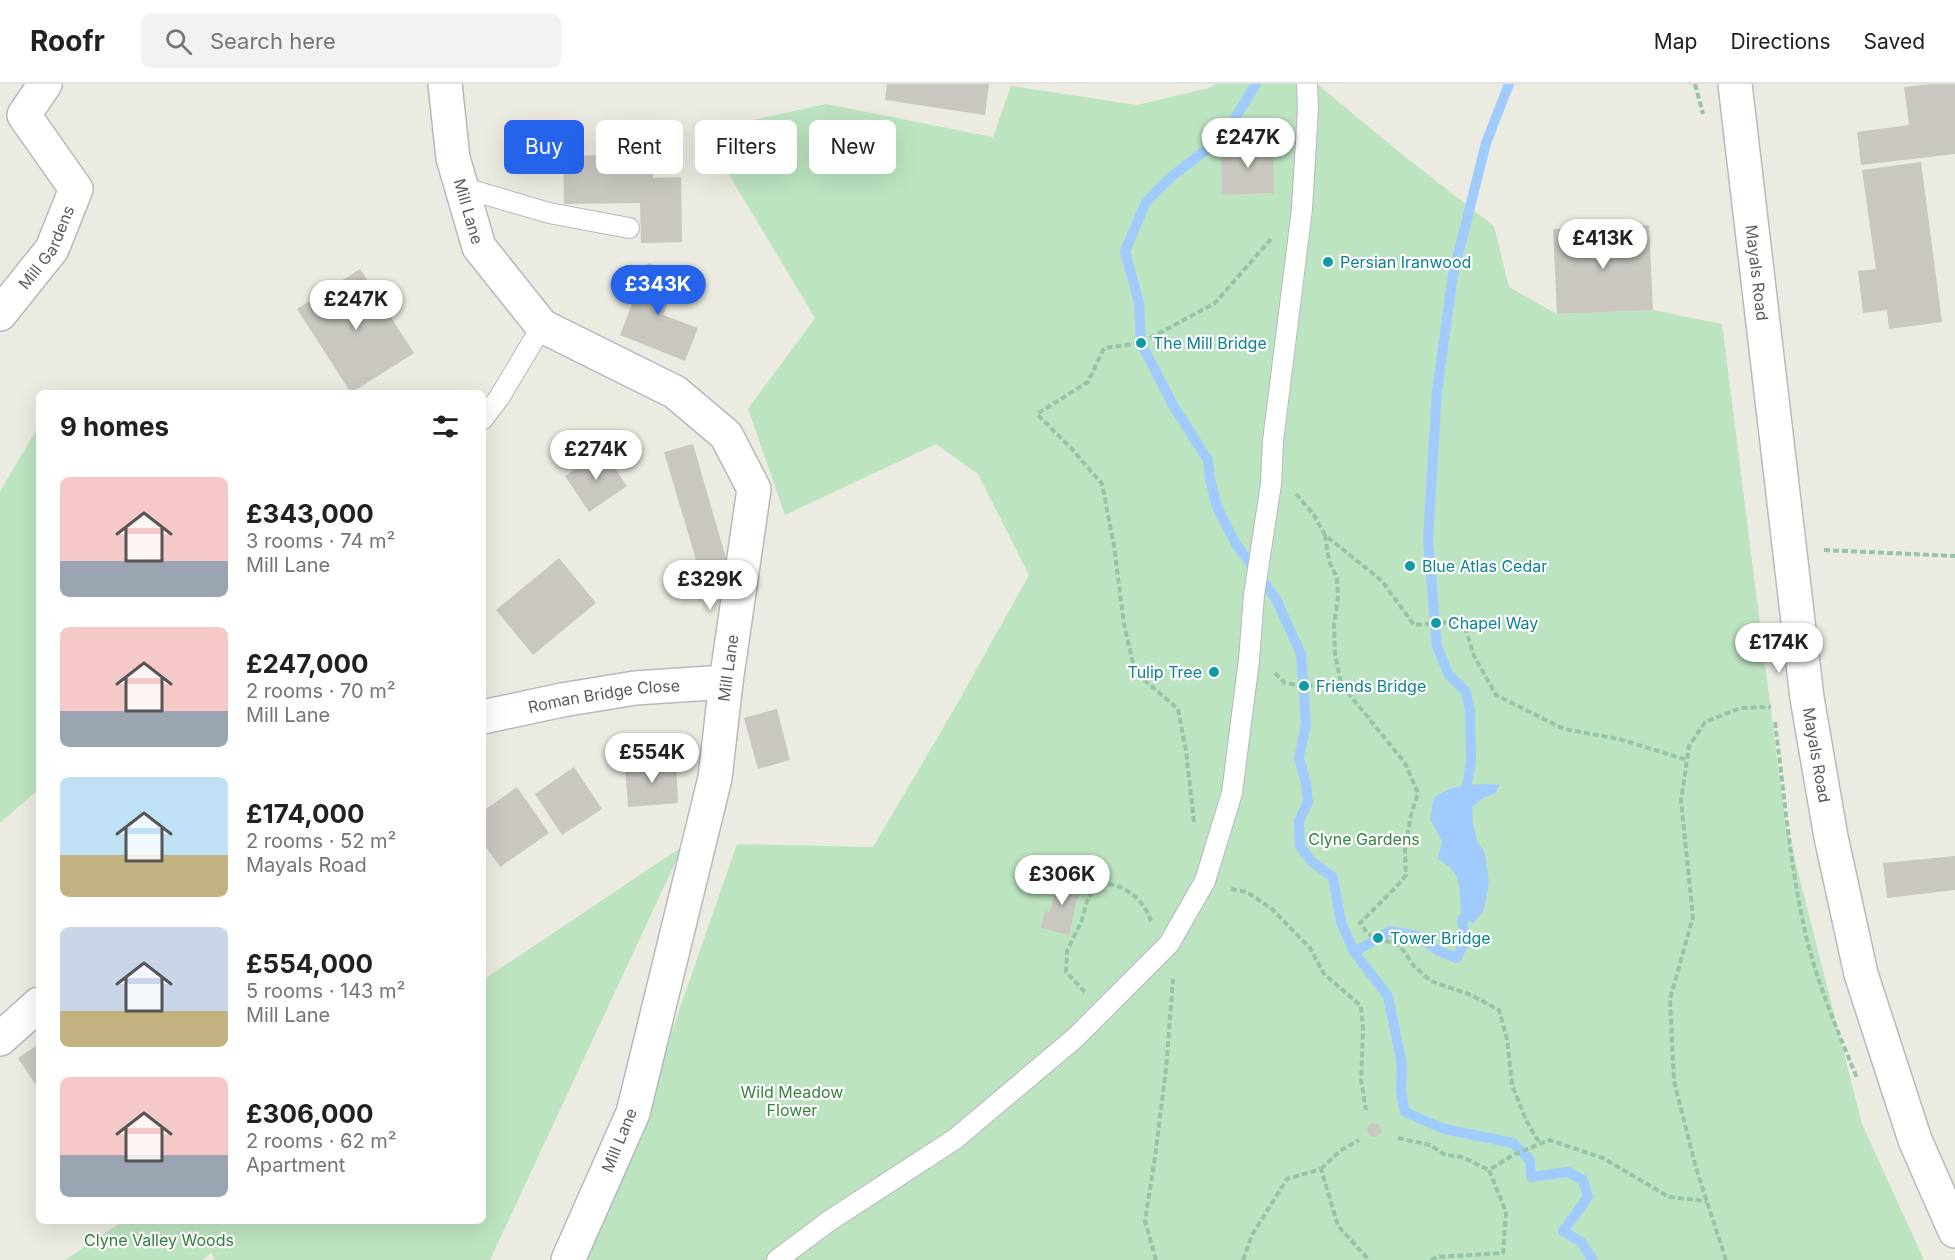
<!DOCTYPE html>
<html lang="en">
<head>
<meta charset="utf-8">
<style>
  :root { --surface:#fff; --page:#f2f2f2; --text:#202124; --muted:#757577; --line:#e0e0e0; --accent:#2563eb }
  body { margin:0; font-family:Inter,sans-serif; background:var(--page); color:var(--text); height:100vh; display:flex; flex-direction:column; font-size:22px; white-space:nowrap }
  * { box-sizing:border-box; margin:0 }
  p { font-size:20px; color:var(--muted) }
  .icon { flex:none; width:33px; height:33px; fill:none; stroke:currentColor; stroke-width:2; stroke-linecap:round; stroke-linejoin:round }
  .map { position:relative; flex:1; overflow:hidden }
  .details { position:absolute; left:36px; top:306px; width:450px; height:834px; display:flex; flex-direction:column; background:var(--surface); border-radius:9px; box-shadow:0 6px 24px #0002 }
  .details>* { flex:none }
  .hud { position:absolute; left:504px; top:36px; width:570px; height:54px; display:flex; gap:12px }
  .price { position:absolute; translate:-50% -51px; padding:0 14px; border-radius:21px; background:#fff; color:#222; font-size:20px; line-height:39px; filter:drop-shadow(0 2px 3px #0008) }
  .price::after { content:''; position:absolute; left:50%; top:36px; width:18px; height:14px; margin-left:-9px; background:inherit; clip-path:polygon(0 0,100% 0,50% 100%) }
  .price.active { background:var(--accent); color:#fff }
  ul { padding:0; list-style:none }
  li { display:flex; align-items:center; gap:18px; height:150px; padding:0 24px }
  li span { display:grid; place-items:center; flex:none; width:168px; height:120px; border-radius:9px; color:#555 }
  li>.icon { margin-inline-start:auto }
  span .icon { width:72px; height:72px; fill:#fffc; stroke-width:1 }
  li b { font-size:26px }
  h2 { display:flex; justify-content:space-between; align-items:center; height:72px; padding:0 24px; font-size:26px }
  .chip { padding:0 21px; border-radius:9px; background:var(--surface); box-shadow:0 6px 24px #0002; font-size:21px; line-height:54px }
  .chip.active { background:var(--accent); color:#fff }
  header { display:flex; align-items:center; gap:36px; box-sizing:border-box; height:84px; padding:0 30px; background:var(--surface); border-bottom:2px solid var(--line) }
  header strong { font-size:28px }
  nav { display:flex; gap:33px; margin-inline-start:auto; font-size:21px }
  .search { width:420px; height:54px; background:var(--page); display:flex; align-items:center; gap:15px; box-sizing:border-box; padding:0 21px; border-radius:9px; color:var(--muted); font-size:22px }
  .map>svg:first-child { display:block }
  .green { fill:#bde4c1 }
  .water { fill:#a0ccfd }
  .lines { fill:none; stroke-linecap:round; stroke-linejoin:round }
  .stream { stroke:#a0ccfd; stroke-width:10 }
  .building { fill:#c9c7c0 }
  .lane-casing { stroke:#b6b8bd; stroke-width:22 }
  .street-casing { stroke:#b6b8bd; stroke-width:36 }
  .secondary-casing { stroke:#b6b9bf; stroke-width:36 }
  .path { stroke:#96c4a8; stroke-width:4; stroke-dasharray:6 3; stroke-linecap:butt }
  .lane { stroke:#fff; stroke-width:20 }
  .street { stroke:#fff; stroke-width:33 }
  .secondary { stroke:#fff; stroke-width:33 }
  .culture-dot { fill:#0f9aa8; stroke:#fff; stroke-width:2 }
  .labels { text-anchor:middle; dominant-baseline:central; stroke-width:4.5; stroke-linejoin:round; paint-order:stroke }
  .street-label { font-size:16px; fill:#595c61; stroke:#fff }
  .culture-label { font-size:16px; fill:#0d838f; stroke:#fff; text-anchor:start }
  .park-label { font-size:16px; fill:#368341; stroke:#fff }
</style>
</head>
<body>
<header>
<strong>Roofr</strong>
<div class="search"><svg class="icon" aria-label="search" viewBox="0 0 24 24"><circle cx="10" cy="10" r="6"/><path d="M15 15l6 6"/></svg>Search here</div>
<nav><a>Map</a><a>Directions</a><a>Saved</a></nav>
</header>
<div class="map">
<svg width="1955" height="1176" viewBox="0 0 1955 1176">
  <rect width="100%" height="100%" fill="#ecebe1"/>
  <path class="green" d="M1216 0H1317L1404 72 1494 142 1509 203 1557 230 1653 226 1722 240 1785 737 1862 1040 1924 1176H581L642 1033 737 760 873 763 956 622 1029 491 978 390 936 360 785 431 748 325 815 234 725 84 753 36 826 20 993 53 1011 2 1137 21 1209 4Z
    M39 342V705L0 739V407Z
    M683 762 490 1176H215L211 1169 202 1176H65L123 1137H483V896Z"/>
  <path class="water" d="M1484 700 1499 701 1496 709 1483 714 1472 723 1473 740 1477 756 1485 770 1489 799 1484 825 1474 839 1462 835C1457 805 1467 792 1438 775L1442 757 1430 735 1433 715C1449 702 1464 701 1484 700Z"/>
  <g class="lines">
    <path class="stream" d="M1256 0 1224 52 1171 93 1146 118 1125 167 1139 219 1141 259 1174 323 1208 376 1210 395 1217 423 1236 460 1276 515 1301 570 1306 640 1299 674 1306 699 1308 718 1299 737 1300 762 1311 777 1333 793 1341 838 1354 868 1388 912 1402 981 1401 1007 1405 1028 1444 1045 1513 1059 1530 1076 1531 1093 1568 1088 1583 1096 1588 1113 1563 1147 1581 1158 1593 1176
      M1467 701 1471 677 1470 626 1466 608 1449 591 1437 563 1428 455 1437 307 1453 191 1486 59 1509 0
      M1354 868 1390 847 1418 852 1438 867 1457 874 1465 855 1462 835"/>
  </g>
  <path class="building" d="M887 0H989L985 31 885 16Z
    M1931 0H1955V70L1861 81 1857 48 1909 41 1904 3Z
    M1273 58 1274 109 1222 111 1221 60Z
    M652 70 653 94 681 93 682 158 641 159 640 119 564 120 563 72Z
    M1921 78 1942 238 1889 245 1887 226 1863 229 1858 187 1876 185 1862 86Z
    M1649 141 1653 226 1557 230 1553 145Z
    M648 179 678 191 663 231 698 244 685 277 620 251Z
    M360 185 414 269 351 309 297 225Z
    M693 360 732 495 704 503 664 368Z
    M602 366 627 402 589 428 565 392Z
    M559 474 596 519 533 571 496 526Z
    M777 625 790 676 758 685 744 634Z
    M676 678 678 719 628 723 625 681Z
    M574 683 602 725 562 751 535 710Z
    M517 703 549 749 500 783 483 759V727Z
    M1955 772V806L1887 814 1883 779Z
    M1058 792 1081 797 1069 851 1041 844 1045 827 1050 828Z
    M39 960V1006L18 974Z
    M1367 1046a7 7 0 1 1 14 0a7 7 0 1 1-14 0Z"/>
  <g class="lines">
    <defs>
      <path id="lane" d="M461 103 549 129 629 144
        M483 335 499 314 542 242
        M777 1176 829 1137 955 1055 1075 954 1169 860 1205 797 1232 709 1249 576 1254 511 1271 400 1273 357 1302 125 1308 25 1307 0"/>
      <g id="street">
        <path id="s1" d="M445 0 453 74 479 163 542 242 675 308 726 351 754 405 726 598 715 694 633 1029 568 1176"/>
        <path id="s2" d="M0 230 52 165 76 105 24 31 45 0"/>
        <path id="s3" d="M483 633 562 616 635 604 726 598"/>
        <path d="M0 955 39 920"/>
      </g>
      <g id="secondary">
        <path id="s4" d="M1735 0 1807 614 1831 753 1861 890 1915 1056 1955 1147"/>
      </g>
    </defs>
    <use href="#lane" class="lane-casing"/>
    <use href="#street" class="street-casing"/>
    <use href="#secondary" class="secondary-casing"/>
    <path class="path" d="M1695 0 1703 30
      M1296 410 1314 431 1325 451 1382 497 1414 541 1463 537 1474 572 1496 611 1564 645 1619 655 1687 676
      M1325 451 1329 477 1337 494 1338 512 1334 541 1335 570 1341 600
      M1824 466 1955 472
      M1275 589 1285 599 1304 602 1341 600 1405 679 1418 709 1411 731 1405 766 1406 791 1397 802 1360 839 1368 850 1400 862 1414 882 1431 897 1471 911 1499 926 1507 955 1512 1001 1527 1038 1540 1060
      M1775 638C1784 709 1790 782 1806 852 1818 901 1838 948 1857 994
      M1194 738 1186 667 1178 625 1135 588 1124 540 1114 462 1102 400 1071 364 1037 330 1088 298 1104 264 1141 259 1215 219 1271 155
      M1231 805 1247 808 1272 825 1310 864 1324 890 1361 922 1363 946 1361 996 1366 1026
      M1085 908 1066 888 1067 867 1082 836 1087 817 1096 799C1122 799 1142 812 1151 837
      M1398 1054 1430 1061 1445 1071 1462 1073 1489 1086
      M1321 1085 1340 1067 1359 1056
      M1156 1176 1145 1137 1155 1073 1166 985 1173 895
      M1243 1176 1252 1151 1287 1095 1321 1085 1338 1142 1369 1176
      M1431 1176 1437 1173 1503 1169 1506 1128 1489 1086 1513 1071 1549 1056 1603 1074 1669 1113 1707 1117
      M1726 1176 1696 1084 1674 997 1670 915 1693 833 1681 717 1689 662 1705 638 1740 624 1771 623"/>
    <use href="#lane" class="lane"/>
    <use href="#street" class="street"/>
    <use href="#secondary" class="secondary"/>
  </g>
  <g class="culture-dot">
    <circle cx="1328" cy="178" r="6"/>
    <circle cx="1141" cy="259" r="6"/>
    <circle cx="1410" cy="482" r="6"/>
    <circle cx="1436" cy="539" r="6"/>
    <circle cx="1214" cy="588" r="6"/>
    <circle cx="1304" cy="602" r="6"/>
    <circle cx="1378" cy="854" r="6"/>
  </g>
  <g class="labels">
    <g class="street-label">
      <text stroke="none"><textPath href="#s1" startOffset="130">Mill Lane</textPath></text>
      <text stroke="none"><textPath href="#s2" startOffset="82">Mill Gardens</textPath></text>
      <text stroke="none"><textPath href="#s4" startOffset="190">Mayals Road</textPath></text>
      <text transform="translate(728 584) rotate(-82)">Mill Lane</text>
      <text stroke="none"><textPath href="#s3" startOffset="123">Roman Bridge Close</textPath></text>
      <text stroke="none"><textPath href="#s4" startOffset="676">Mayals Road</textPath></text>
      <text transform="translate(619 1056) rotate(-68)">Mill Lane</text>
    </g>
    <g class="culture-label">
      <text x="1340" y="178">Persian Iranwood</text>
      <text x="1153" y="259">The Mill Bridge</text>
      <text x="1422" y="482">Blue Atlas Cedar</text>
      <text x="1448" y="539">Chapel Way</text>
      <text x="1202" y="588" text-anchor="end">Tulip Tree</text>
      <text x="1316" y="602">Friends Bridge</text>
      <text x="1390" y="854">Tower Bridge</text>
    </g>
    <g class="park-label">
      <text x="1364" y="755">Clyne Gardens</text>
      <text x="792" y="1008">Wild Meadow<tspan x="792" dy="18">Flower</tspan></text>
      <text x="159" y="1156">Clyne Valley Woods</text>
    </g>
  </g>
</svg>
<b class="price" style="left:1248px;top:85px">£247K</b>
<b class="price" style="left:1603px;top:186px">£413K</b>
<b class="price active" style="left:658px;top:232px">£343K</b>
<b class="price" style="left:356px;top:247px">£247K</b>
<b class="price" style="left:596px;top:397px">£274K</b>
<b class="price" style="left:710px;top:527px">£329K</b>
<b class="price" style="left:1779px;top:590px">£174K</b>
<b class="price" style="left:652px;top:700px">£554K</b>
<b class="price" style="left:1062px;top:822px">£306K</b>
<div class="hud">
<a class="chip active">Buy</a>
<a class="chip">Rent</a>
<a class="chip">Filters</a>
<a class="chip">New</a>
</div>
<section class="details">
<h2>9 homes<svg class="icon" aria-label="filters" viewBox="0 0 24 24"><path d="M4 7h16M4 17h16"/><circle cx="9" cy="7" r="2"/><circle cx="15" cy="17" r="2"/></svg></h2>
<ul>
<li><span style="background:linear-gradient(#f6c9c9 70%,#9aa5b1 0)"><svg class="icon" aria-label="home" viewBox="0 0 24 24"><path d="M3 11l9-7 9 7M6 9v11h12V9"/></svg></span><div><b>£343,000</b><p>3 rooms · 74 m²</p><p>Mill Lane</p></div></li>
<li><span style="background:linear-gradient(#f6c9c9 70%,#9aa5b1 0)"><svg class="icon" aria-label="home" viewBox="0 0 24 24"><path d="M3 11l9-7 9 7M6 9v11h12V9"/></svg></span><div><b>£247,000</b><p>2 rooms · 70 m²</p><p>Mill Lane</p></div></li>
<li><span style="background:linear-gradient(#bfe0f5 65%,#c2b280 0)"><svg class="icon" aria-label="home" viewBox="0 0 24 24"><path d="M3 11l9-7 9 7M6 9v11h12V9"/></svg></span><div><b>£174,000</b><p>2 rooms · 52 m²</p><p>Mayals Road</p></div></li>
<li><span style="background:linear-gradient(#c9d6e8 70%,#c2b280 0)"><svg class="icon" aria-label="home" viewBox="0 0 24 24"><path d="M3 11l9-7 9 7M6 9v11h12V9"/></svg></span><div><b>£554,000</b><p>5 rooms · 143 m²</p><p>Mill Lane</p></div></li>
<li><span style="background:linear-gradient(#f6c9c9 65%,#9aa5b1 0)"><svg class="icon" aria-label="home" viewBox="0 0 24 24"><path d="M3 11l9-7 9 7M6 9v11h12V9"/></svg></span><div><b>£306,000</b><p>2 rooms · 62 m²</p><p>Apartment</p></div></li>
</ul>
</section>
</div>
</body>
</html>
